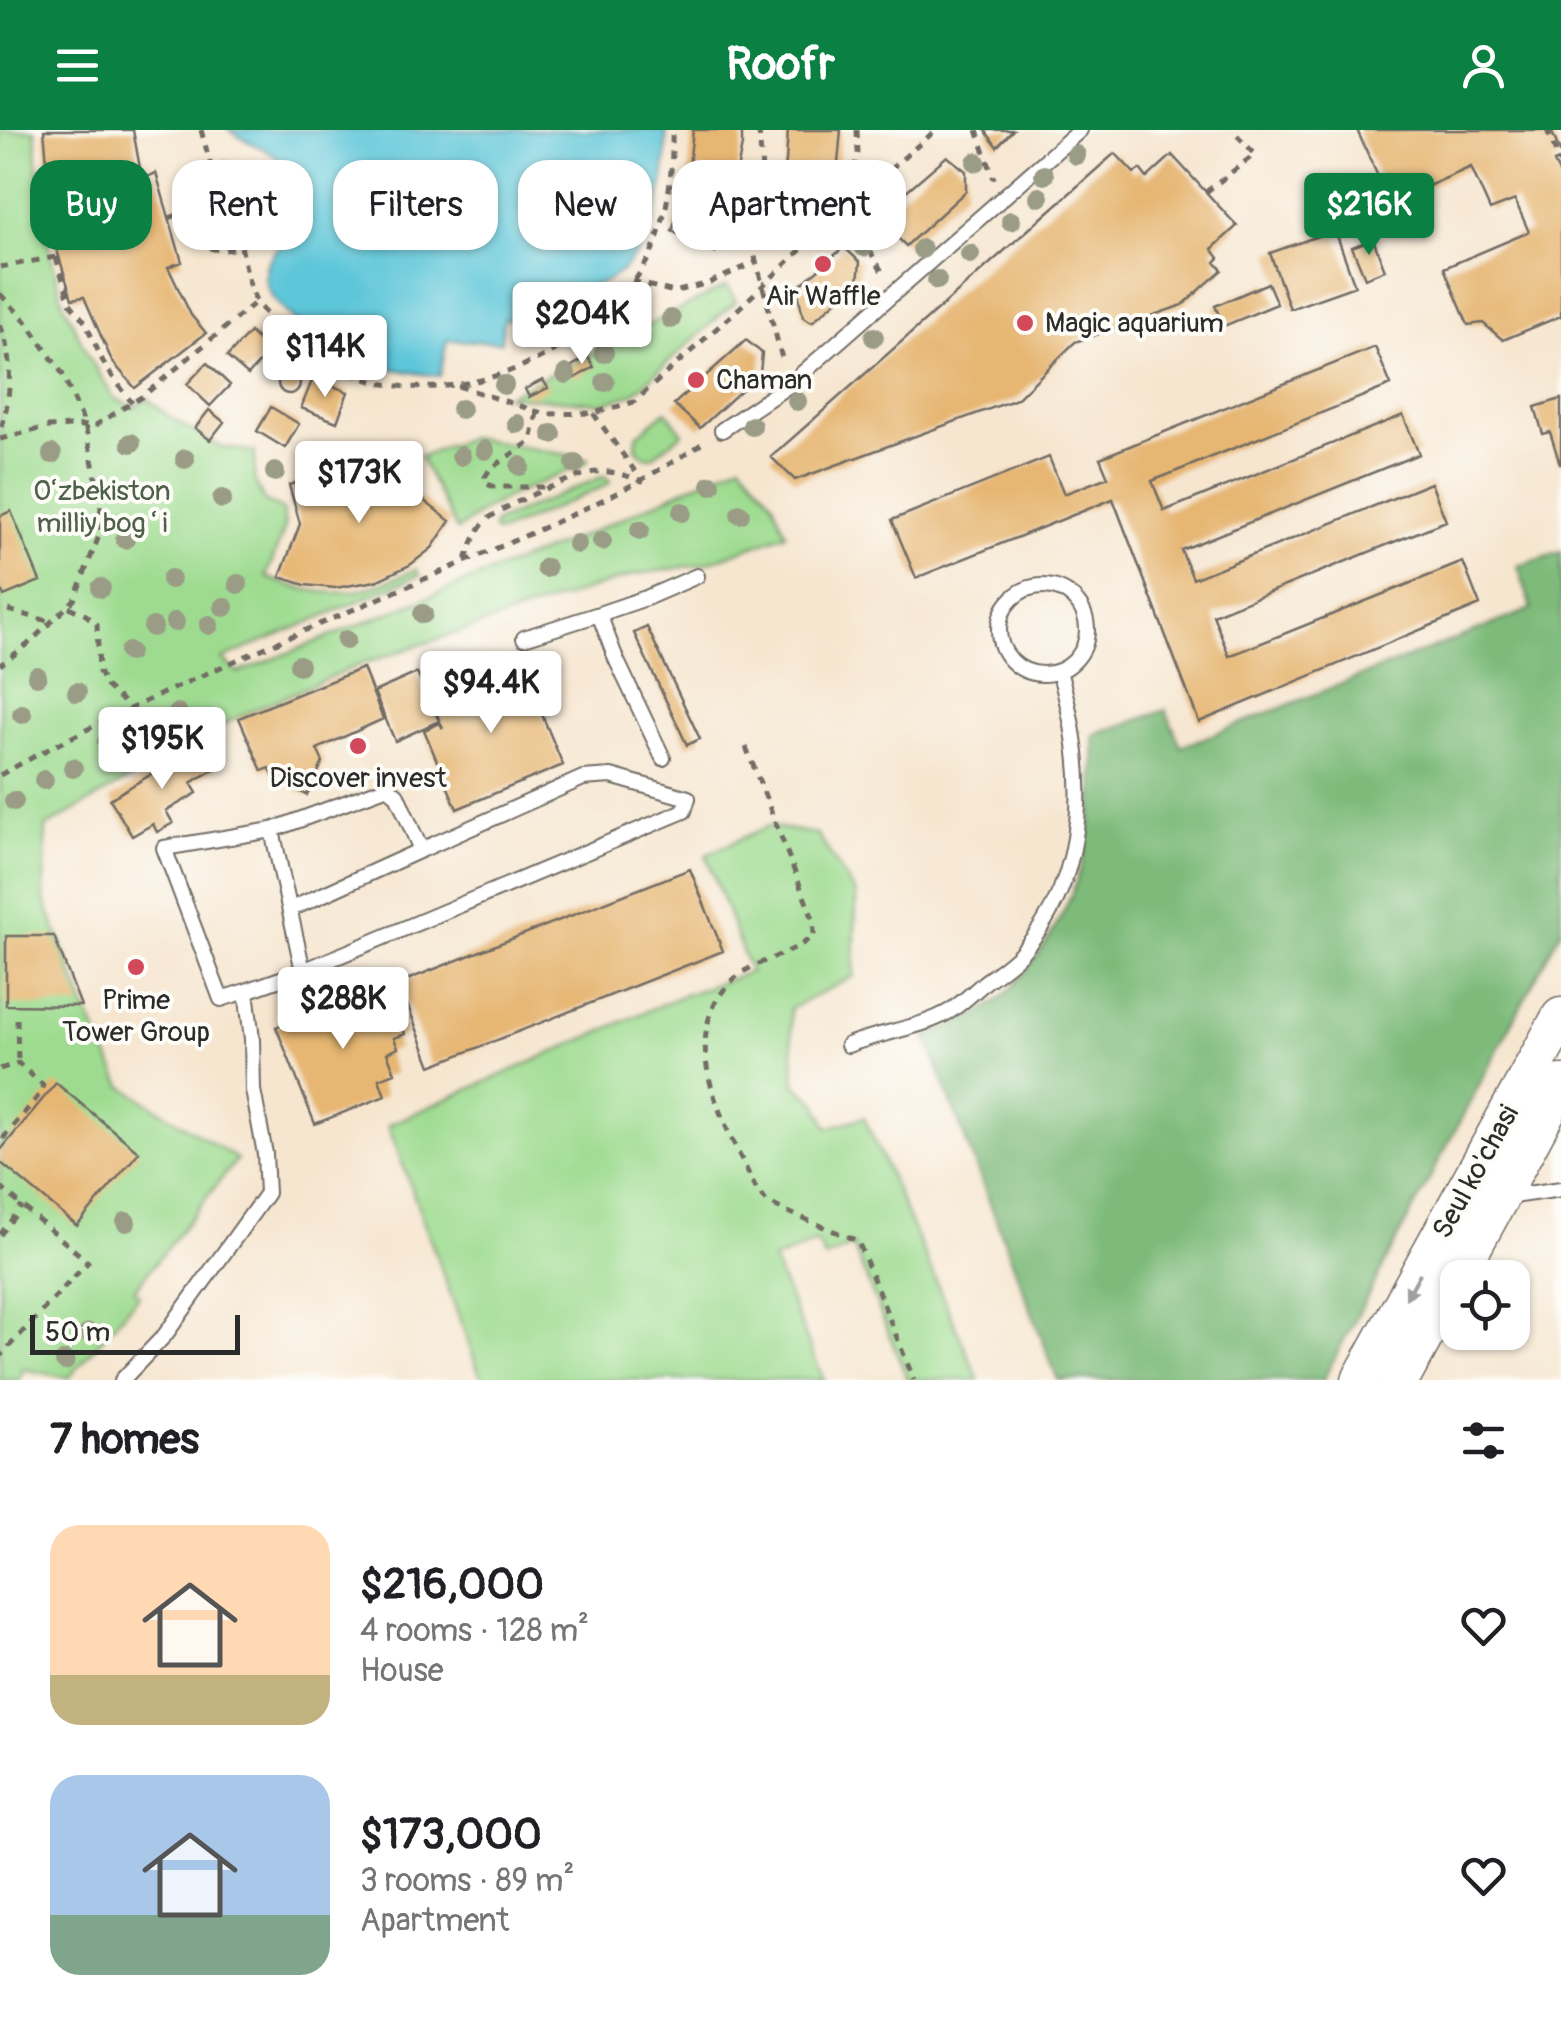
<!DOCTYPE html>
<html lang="en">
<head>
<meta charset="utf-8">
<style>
  :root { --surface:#fff; --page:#f6f6f6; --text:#202124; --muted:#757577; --accent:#0b8043 }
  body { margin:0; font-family:Pangolin,sans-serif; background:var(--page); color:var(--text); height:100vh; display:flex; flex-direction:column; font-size:38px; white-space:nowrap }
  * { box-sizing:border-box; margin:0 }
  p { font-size:32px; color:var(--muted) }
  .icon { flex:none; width:55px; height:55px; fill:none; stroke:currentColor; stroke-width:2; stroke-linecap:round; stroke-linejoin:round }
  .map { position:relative; height:1250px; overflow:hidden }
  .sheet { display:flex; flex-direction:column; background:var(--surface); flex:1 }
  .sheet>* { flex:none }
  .banner { position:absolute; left:30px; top:30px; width:1000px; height:90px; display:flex; gap:20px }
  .controls { position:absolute; left:1440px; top:1130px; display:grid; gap:20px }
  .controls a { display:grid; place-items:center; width:90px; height:90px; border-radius:20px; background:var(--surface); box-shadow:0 2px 8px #0004; font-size:50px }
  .scale { position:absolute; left:30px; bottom:25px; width:210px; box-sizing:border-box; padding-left:10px; border:5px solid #2b2b2b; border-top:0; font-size:28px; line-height:35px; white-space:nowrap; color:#2b2b2b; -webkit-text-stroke:8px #fdfcf7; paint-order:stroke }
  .price { position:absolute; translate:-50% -85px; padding:0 22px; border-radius:10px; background:#fff; color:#222; font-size:32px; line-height:65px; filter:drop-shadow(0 2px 5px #0008) }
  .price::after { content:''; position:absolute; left:50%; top:60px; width:30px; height:22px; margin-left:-15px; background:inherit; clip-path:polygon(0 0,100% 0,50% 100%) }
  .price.on { background:var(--accent); color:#fff }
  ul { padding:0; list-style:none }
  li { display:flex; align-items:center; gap:30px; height:250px; padding:0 50px }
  li span { display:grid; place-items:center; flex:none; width:280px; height:200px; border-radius:30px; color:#555 }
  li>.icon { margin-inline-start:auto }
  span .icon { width:120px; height:120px; fill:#fffc; stroke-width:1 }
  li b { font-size:42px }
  h2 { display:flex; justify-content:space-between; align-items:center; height:120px; padding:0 50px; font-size:42px }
  .chip { padding:0 35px; border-radius:30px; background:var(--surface); box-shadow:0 2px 8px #0004; font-size:35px; line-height:90px }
  .chip.on { background:var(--accent); color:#fff }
  header { display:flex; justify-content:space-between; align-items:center; height:130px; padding:0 50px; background:var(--accent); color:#fff; font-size:45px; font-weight:800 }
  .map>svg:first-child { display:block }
  .green { fill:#9edb90; stroke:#64835e; stroke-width:2.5 }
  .forest { fill:#7ebb7a; stroke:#547352; stroke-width:2.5 }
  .water { fill:#5dc6d9; stroke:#447882; stroke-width:2.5 }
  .building { fill:#e6b672 }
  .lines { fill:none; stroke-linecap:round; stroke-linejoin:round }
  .lane-casing { stroke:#726c65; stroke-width:18 }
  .secondary-casing { stroke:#726c65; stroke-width:41 }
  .path { stroke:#726c65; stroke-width:5; stroke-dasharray:8 8; stroke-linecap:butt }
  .lane { stroke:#fff; stroke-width:14 }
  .secondary { stroke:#fff; stroke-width:38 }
  .tree { fill:#9a9c86 }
  .oneway { fill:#a0a0a0 }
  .poi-dot { fill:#d1495b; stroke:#fdfcf7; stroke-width:4 }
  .labels { text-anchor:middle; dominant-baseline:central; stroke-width:8; stroke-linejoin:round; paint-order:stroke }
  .poi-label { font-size:28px; fill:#2b2b2b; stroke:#fdfcf7 }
  .park-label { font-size:28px; fill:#4e6049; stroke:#fdfcf7 }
  .street-label { font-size:28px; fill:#2b2b2b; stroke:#fdfcf7 }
</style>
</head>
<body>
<header><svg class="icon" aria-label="menu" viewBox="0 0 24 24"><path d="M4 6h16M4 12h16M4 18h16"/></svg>Roofr<svg class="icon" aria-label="person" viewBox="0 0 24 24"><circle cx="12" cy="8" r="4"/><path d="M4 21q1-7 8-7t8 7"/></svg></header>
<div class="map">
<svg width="1561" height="1250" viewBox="0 0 1561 1250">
  <rect width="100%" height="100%" fill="#fdfcf7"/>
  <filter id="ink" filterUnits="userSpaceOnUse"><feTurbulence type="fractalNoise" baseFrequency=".01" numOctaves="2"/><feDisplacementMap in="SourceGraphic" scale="20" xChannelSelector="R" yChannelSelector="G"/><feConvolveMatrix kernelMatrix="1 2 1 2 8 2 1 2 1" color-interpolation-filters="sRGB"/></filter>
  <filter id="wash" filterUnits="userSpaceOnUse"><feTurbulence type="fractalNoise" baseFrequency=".0048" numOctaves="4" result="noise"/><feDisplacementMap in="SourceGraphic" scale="40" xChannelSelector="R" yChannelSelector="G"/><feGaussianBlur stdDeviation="2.25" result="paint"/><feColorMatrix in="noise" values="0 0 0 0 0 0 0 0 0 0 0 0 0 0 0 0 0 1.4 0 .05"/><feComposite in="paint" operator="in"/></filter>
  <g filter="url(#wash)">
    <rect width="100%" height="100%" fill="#f6e6d0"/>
    <path class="green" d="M0 0H35L41 86 63 172 87 224 114 268 134 277 147 268 171 288 221 317 255 322 254 349 264 371 282 379 285 397 266 447C329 471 355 467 416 439L420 445 222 529 238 543 592 402 741 333 772 370 786 404 704 434 633 445 359 535 239 586 46 697 44 768 86 880 122 956 237 1029 134 1160 139 1165 69 1248 23 1239 20 1250H0Z
      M727 156 736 171 633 264 603 273 506 266Z
      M666 281 683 303 652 327 643 326 636 318 637 305Z
      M470 307 573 326 588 329 584 334 512 365 483 381 457 400 420 327Z
      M604 346 610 351 607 355 501 402H495L493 397 496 392Z
      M768 696 817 704 856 764 854 846 790 879 795 954 816 972 828 998 864 987 979 1250H908L853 1116 825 1128 817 1112 773 1130 824 1250H482L388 995 679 867 750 842 706 725Z"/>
    <path class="forest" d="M1561 422V800L1323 1250H1058L926 907C946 898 970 890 989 877 1008 865 1024 844 1037 826 1087 757 1096 689 1094 605L1166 580 1181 617 1532 479 1518 436Z"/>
    <path class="water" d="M229 0H666C668 49 654 131 602 153 586 159 571 160 555 161L554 186 504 189 501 212 447 210 440 246C376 239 327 227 282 178 271 167 262 154 266 138 268 127 276 121 282 112 294 95 295 65 289 45 280 19 247 15 229 0Z"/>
    <g id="blocks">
      <path class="building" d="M44 0H133L142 49 156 43 182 132 168 137 191 185 206 203 135 258 112 231 84 167 72 169 45 81 57 75 48 43Z
        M693 0H742V15L733 62 715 123 672 101 687 54Z
        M788 0H841L836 56H816L815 87 776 89 786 31Z
        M985 0H1013L997 17Z
        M1357 0H1551L1561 24V29L1554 32 1561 47V186L1503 210 1483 193 1468 195 1444 138 1529 102 1515 70 1490 80 1471 37 1390 73Z
        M1115 23 1134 43 1140 39 1147 48 1172 25 1237 96 1212 119 1219 128 1215 132 1222 140 1183 175 1075 212 1017 269 795 350 771 327Z
        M947 26 966 41V61L906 116 893 103 890 75Z
        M1335 100 1355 156 1290 179 1270 123Z
        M1373 109 1385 140 1365 148 1352 117Z
        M844 117 860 132 858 152 812 192 803 187 797 158Z
        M1268 153 1277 174 1224 196 1215 176Z
        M250 202 270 221 248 245 227 227Z
        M746 210 762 223 760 243 700 298 674 274Z
        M1375 217 1391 255 1152 351 1164 381 1403 285 1419 324 1181 420 1193 449 1431 353 1446 391 1213 485 1229 526 1463 432 1480 475 1199 592 1113 369 916 448 892 390 1049 327 1064 364 1108 347 1100 328Z
        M588 227 594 237 575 248 570 237Z
        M207 233 230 255 210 276 187 254Z
        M278 253a11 11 0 1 1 22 0a11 11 0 1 1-22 0Z
        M313 248 348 262 337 292 301 278Z
        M543 250 548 258 529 267 525 259Z
        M1561 269V334H1560L1550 302 1543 304 1535 277Z
        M271 277 299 294 285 318 257 301Z
        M209 280 224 292 210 310 195 298Z
        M394 323 409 359 450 391 432 418 410 435 376 451 335 458 305 455 280 447 300 394 289 355Z
        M11 381 40 451 4 466 0 457V386Z
        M647 497 700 609 687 615 634 503Z
        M520 532 563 635 457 679 424 600 440 593 443 599 431 569Z
        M363 538 383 589 317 619 323 632 307 665 274 649 270 638 262 641 239 588Z
        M417 543 439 591 395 611 374 562Z
        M202 614 216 638 191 653 197 663 166 681 173 693 157 702 153 694 132 706 110 669Z
        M690 739 723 821 431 936 399 853Z
        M6 806H54L81 876 6 875Z
        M385 854 405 904 394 908 398 918 387 923 395 943 379 949 385 966 315 994 276 897Z
        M56 953 139 1022 77 1096 0 1032V1021Z"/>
    </g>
  </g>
  <g filter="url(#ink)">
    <use href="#blocks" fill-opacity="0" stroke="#726c65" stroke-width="2.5"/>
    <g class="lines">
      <defs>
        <path id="lane" d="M722 300 789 255 1080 0
          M999 500a44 44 0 1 1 88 0a44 44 0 1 1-88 0Z
          M524 508 599 484
          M663 628 616 529 599 484 646 468 697 446
          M291 779 421 720
          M246 861 221 869 164 718 272 700
          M848 915C880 902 920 899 950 881 962 873 974 862 985 852 997 843 1011 834 1021 823 1093 742 1087 637 1059 541
          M1506 1067 1561 1059
          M122 1250 165 1205 267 1063 265 1024 253 960 252 909 246 861 303 841 272 700 388 657 397 665 421 720 583 648 611 646 688 668 684 681 303 841"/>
        <path id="secondary" d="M1361 1250 1561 887
          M1400 1250 1561 954"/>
      </defs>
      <use href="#lane" class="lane-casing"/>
      <use href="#secondary" class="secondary-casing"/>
      <path class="path" d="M201 0 211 36
        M759 0 762 41 751 112 783 232
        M857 0 858 23 845 78 884 145
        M977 0 994 49
        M1547 0 1561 35
        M180 77a43 43 0 1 1 86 0a43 43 0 1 1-86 0Z
        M1206 62 1255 24 1232 0
        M169 88 181 84
        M241 117C246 134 248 160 259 175 270 191 287 204 304 215 328 232 356 249 385 254 480 272 597 216 646 133 668 93 673 44 672 0
        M56 127 70 173 85 192 105 236 132 273
        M0 137 56 127
        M632 151 674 162 709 153 756 132
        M0 164 26 191 62 243 85 295 101 374 99 406 74 470 27 515 0 535
        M0 195C13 225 12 269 0 300
        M458 256 545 284 593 283 634 272 736 181 845 78 936 0
        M537 283 531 311 490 339 485 347 487 354 494 357H550
        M0 309 48 297 96 295 143 266 256 172
        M466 430C471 415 476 400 488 389 501 377 578 343 596 342 612 340 627 346 642 351L593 283
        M69 477 86 485 97 494 99 542 106 556 129 577
        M8 480 48 491
        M746 617 813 789 814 804C794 826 757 828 734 849 671 908 727 997 755 1057L766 1071 783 1080 858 1111 914 1250
        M0 645C140 568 288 508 434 445 527 405 622 367 706 311
        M17 889 18 933
        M0 939 18 933 43 955 40 964 0 1012
        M0 1057 88 1132 0 1226
        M0 1105 22 1076"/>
      <use href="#lane" class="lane"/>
      <use href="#secondary" class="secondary"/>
    </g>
    <g class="tree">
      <circle cx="1076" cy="25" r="10"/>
      <circle cx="976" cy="32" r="10"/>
      <circle cx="1044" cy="45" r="10"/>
      <circle cx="1039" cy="67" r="10"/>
      <circle cx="1011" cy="91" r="10"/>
      <circle cx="864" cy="117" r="10"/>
      <circle cx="922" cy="119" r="10"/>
      <circle cx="970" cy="124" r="10"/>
      <circle cx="937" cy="150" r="10"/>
      <circle cx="671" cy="189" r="10"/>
      <circle cx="641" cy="207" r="10"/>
      <circle cx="874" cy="207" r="10"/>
      <circle cx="604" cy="223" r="10"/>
      <circle cx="566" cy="244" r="10"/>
      <circle cx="605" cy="252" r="10"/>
      <circle cx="504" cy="255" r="10"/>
      <circle cx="797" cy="271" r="10"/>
      <circle cx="461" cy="279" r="10"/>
      <circle cx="517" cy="294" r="10"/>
      <circle cx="752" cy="296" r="10"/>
      <circle cx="552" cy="304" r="10"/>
      <circle cx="131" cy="313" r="10"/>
      <circle cx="485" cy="320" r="10"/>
      <circle cx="52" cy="324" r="10"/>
      <circle cx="461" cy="326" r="10"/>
      <circle cx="185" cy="329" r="10"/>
      <circle cx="575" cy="334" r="10"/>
      <circle cx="520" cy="336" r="10"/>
      <circle cx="275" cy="342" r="10"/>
      <circle cx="711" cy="355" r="10"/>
      <circle cx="222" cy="369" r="10"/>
      <circle cx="682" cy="382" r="10"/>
      <circle cx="740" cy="384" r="10"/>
      <circle cx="640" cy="400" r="10"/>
      <circle cx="125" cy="409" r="10"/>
      <circle cx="602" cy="411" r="10"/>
      <circle cx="577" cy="414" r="10"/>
      <circle cx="546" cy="438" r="10"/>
      <circle cx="171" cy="449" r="10"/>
      <circle cx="238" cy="454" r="10"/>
      <circle cx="101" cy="458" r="10"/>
      <circle cx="224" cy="477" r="10"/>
      <circle cx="423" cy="484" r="10"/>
      <circle cx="175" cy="492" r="10"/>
      <circle cx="209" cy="495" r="10"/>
      <circle cx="153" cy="497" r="10"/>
      <circle cx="346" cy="510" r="10"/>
      <circle cx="129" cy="522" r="10"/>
      <circle cx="299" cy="535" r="10"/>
      <circle cx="37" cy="546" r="10"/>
      <circle cx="77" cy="562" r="10"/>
      <circle cx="178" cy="583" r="10"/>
      <circle cx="22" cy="584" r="10"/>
      <circle cx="107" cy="612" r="10"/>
      <circle cx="73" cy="638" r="10"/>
      <circle cx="44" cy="650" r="10"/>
      <circle cx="14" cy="671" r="10"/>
      <circle cx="126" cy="1092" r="10"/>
      <circle cx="89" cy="1203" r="10"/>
      <circle cx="65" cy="1231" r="10"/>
    </g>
    <defs><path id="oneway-solid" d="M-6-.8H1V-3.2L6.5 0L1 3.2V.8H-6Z" transform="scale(2.5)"/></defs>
    <use class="oneway" href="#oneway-solid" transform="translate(1413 1156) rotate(119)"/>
  </g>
  <g class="poi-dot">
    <circle cx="823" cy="134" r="10"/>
    <circle cx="1025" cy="193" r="10"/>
    <circle cx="696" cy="250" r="10"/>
    <circle cx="358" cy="616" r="10"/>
    <circle cx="136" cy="837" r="10"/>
  </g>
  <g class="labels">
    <g class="poi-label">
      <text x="823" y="166">Air Waffle</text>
      <text x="1045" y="193" text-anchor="start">Magic aquarium</text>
      <text x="716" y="250" text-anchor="start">Chaman</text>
      <text x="358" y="648">Discover invest</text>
      <text x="136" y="870">Prime<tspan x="136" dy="32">Tower Group</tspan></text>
    </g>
    <g class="park-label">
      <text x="102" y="361">Oʻzbekiston<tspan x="102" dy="32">milliy bogʻi</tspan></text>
    </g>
    <g class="street-label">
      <text transform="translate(1476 1042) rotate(-61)">Seul ko'chasi</text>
    </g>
  </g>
</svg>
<div class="controls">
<a><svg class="icon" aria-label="locate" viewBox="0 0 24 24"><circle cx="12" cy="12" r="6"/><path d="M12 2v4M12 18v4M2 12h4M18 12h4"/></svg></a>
</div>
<div class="scale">50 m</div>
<b class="price on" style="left:1369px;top:128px">$216K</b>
<b class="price" style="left:582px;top:237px">$204K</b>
<b class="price" style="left:325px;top:270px">$114K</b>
<b class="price" style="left:359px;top:396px">$173K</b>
<b class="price" style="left:491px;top:606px">$94.4K</b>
<b class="price" style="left:162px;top:662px">$195K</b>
<b class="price" style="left:343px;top:922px">$288K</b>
<div class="banner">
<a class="chip on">Buy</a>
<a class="chip">Rent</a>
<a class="chip">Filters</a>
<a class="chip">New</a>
<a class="chip">Apartment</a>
</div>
</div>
<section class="sheet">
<h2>7 homes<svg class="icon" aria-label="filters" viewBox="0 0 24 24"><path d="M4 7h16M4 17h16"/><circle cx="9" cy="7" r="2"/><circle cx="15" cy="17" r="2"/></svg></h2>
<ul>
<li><span style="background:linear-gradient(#ffd9b3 75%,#c2b280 0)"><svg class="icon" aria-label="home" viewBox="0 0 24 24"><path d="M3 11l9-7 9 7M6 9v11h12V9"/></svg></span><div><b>$216,000</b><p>4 rooms · 128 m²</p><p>House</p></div><svg class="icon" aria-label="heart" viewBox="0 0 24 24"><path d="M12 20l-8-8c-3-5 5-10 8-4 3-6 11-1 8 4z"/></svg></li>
<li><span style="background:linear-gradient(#a9c7e8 70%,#7fa58c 0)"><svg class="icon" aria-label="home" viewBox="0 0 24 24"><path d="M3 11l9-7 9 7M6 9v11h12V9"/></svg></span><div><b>$173,000</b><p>3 rooms · 89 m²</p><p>Apartment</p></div><svg class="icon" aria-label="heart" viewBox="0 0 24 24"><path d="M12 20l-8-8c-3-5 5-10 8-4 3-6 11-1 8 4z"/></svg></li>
</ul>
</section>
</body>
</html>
